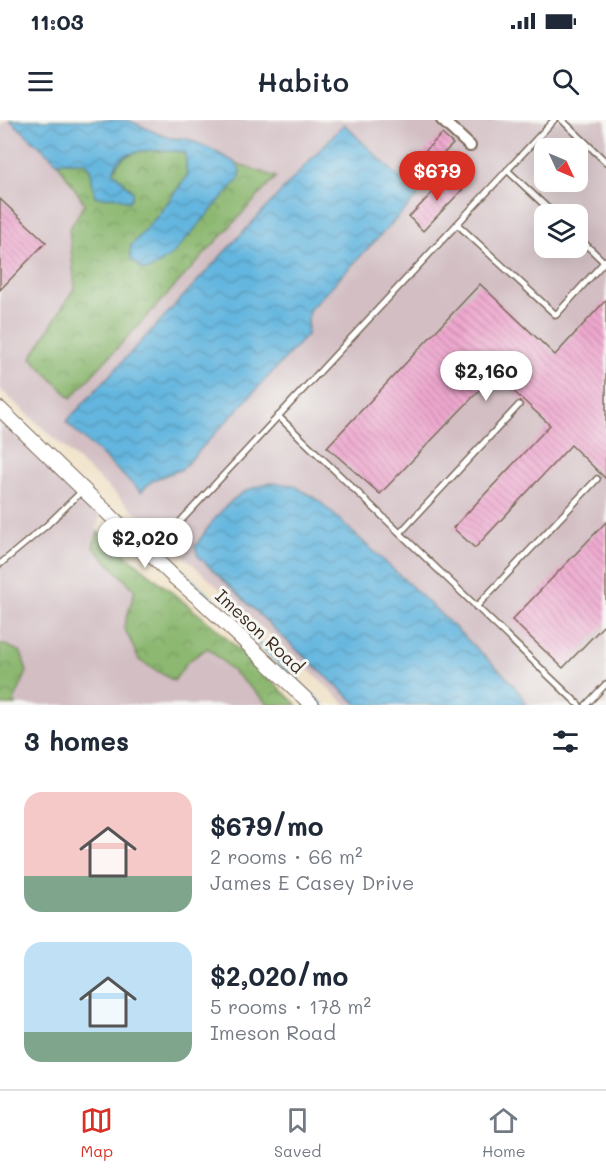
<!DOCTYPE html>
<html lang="en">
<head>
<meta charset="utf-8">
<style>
  :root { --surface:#fff; --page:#f6f6f7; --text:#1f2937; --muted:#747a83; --line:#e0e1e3; --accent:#d93025 }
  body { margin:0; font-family:Mali,sans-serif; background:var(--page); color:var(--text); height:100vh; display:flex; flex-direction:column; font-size:22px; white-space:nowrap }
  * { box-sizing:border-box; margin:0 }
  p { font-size:20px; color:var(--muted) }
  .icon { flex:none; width:33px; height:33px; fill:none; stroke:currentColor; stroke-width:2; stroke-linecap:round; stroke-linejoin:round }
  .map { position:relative; height:585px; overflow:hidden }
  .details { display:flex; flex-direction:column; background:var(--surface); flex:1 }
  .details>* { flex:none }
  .needle { width:39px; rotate:134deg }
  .fabs { position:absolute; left:534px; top:18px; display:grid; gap:12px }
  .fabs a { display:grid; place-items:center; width:54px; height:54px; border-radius:12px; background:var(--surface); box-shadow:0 6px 24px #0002; font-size:30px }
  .price { position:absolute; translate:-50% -51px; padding:0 14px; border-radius:21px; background:#fff; color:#222; font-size:20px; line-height:39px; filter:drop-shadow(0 2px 3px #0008) }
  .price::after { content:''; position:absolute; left:50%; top:36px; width:18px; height:14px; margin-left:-9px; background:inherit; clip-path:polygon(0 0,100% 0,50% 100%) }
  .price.current { background:var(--accent); color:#fff }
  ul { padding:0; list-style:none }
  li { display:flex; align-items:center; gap:18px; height:150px; padding:0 24px }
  li span { display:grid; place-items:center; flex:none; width:168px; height:120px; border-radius:18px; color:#555 }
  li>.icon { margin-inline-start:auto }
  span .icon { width:72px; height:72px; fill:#fffc; stroke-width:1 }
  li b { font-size:26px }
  h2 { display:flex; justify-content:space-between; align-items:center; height:72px; padding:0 24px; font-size:26px }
  .status { display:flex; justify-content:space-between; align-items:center; height:42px; padding:0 30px; background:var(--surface); direction:ltr }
  .status svg { height:16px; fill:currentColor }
  header { display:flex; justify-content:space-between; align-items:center; height:78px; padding:0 24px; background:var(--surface); font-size:27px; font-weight:600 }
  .tabs { display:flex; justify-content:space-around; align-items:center; height:84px; border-top:2px solid var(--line); background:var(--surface); font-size:16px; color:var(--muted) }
  .tabs a { display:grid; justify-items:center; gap:3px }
  .tabs .current { color:var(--accent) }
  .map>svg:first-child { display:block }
  .industrial { fill:#d2bec3; fill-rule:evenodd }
  .forest { fill:url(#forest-crowns); stroke:#647148; stroke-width:1.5 }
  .water { fill:url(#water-waves); stroke:#50707e; stroke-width:1.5 }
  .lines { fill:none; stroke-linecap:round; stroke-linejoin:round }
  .stream { stroke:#64b6df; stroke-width:3 }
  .building { fill:url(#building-back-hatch) }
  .service-casing { stroke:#7b6a5a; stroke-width:8 }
  .minor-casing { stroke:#7b6a5a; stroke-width:14 }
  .tertiary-casing { stroke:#7b6a5a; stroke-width:16 }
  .service { stroke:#fff; stroke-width:5 }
  .minor { stroke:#fff; stroke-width:10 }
  .tertiary { stroke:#fff; stroke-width:14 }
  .labels { text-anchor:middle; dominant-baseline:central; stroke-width:6; stroke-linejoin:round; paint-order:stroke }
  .street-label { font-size:18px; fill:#3b2a1e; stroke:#f6f6f2 }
</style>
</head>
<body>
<div class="status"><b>11:03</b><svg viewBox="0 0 49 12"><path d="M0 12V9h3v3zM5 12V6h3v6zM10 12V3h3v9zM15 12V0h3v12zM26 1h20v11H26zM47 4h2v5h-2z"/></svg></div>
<header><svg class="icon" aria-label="menu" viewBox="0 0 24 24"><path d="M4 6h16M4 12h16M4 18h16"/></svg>Habito<svg class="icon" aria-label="search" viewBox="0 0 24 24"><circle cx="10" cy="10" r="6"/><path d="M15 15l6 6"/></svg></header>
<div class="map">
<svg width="606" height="585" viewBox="0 0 606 585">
  <defs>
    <pattern id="forest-crowns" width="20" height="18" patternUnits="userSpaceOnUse" patternTransform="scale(1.5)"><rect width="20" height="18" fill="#8cb871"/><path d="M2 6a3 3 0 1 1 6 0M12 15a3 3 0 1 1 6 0" fill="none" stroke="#74965c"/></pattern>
    <pattern id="water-waves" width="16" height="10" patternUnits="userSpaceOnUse" patternTransform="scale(1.5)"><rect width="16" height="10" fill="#64b6df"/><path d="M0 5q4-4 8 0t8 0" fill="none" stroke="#5494b4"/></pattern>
    <pattern id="building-back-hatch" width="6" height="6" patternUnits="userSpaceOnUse" patternTransform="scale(1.5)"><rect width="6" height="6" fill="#efa8cf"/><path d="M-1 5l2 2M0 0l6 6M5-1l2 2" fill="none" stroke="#c389a7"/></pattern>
  </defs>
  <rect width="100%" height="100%" fill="#f6f6f2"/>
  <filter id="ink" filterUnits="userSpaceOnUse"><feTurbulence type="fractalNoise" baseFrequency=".0167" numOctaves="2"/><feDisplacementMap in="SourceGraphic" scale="12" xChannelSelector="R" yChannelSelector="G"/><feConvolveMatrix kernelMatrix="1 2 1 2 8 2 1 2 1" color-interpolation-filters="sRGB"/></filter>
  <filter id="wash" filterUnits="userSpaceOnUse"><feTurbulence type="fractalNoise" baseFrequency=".008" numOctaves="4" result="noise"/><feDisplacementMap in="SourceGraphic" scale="24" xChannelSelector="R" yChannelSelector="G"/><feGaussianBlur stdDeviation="1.35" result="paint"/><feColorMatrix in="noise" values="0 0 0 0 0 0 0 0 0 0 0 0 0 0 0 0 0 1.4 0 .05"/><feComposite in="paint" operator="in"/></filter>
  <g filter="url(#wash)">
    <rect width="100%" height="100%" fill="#f1e2c8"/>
    <path class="industrial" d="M6 0H10L57 42 85 84 69 109 75 167 31 238 275 56 236 43 209 28 185 19 171 18 161 15 128 0H606V585H347L0 269V7ZM544 28H578V62H544ZM544 94H578V128H544Z
      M0 301 100 397 93 427 135 470 124 507 187 542 208 528 269 585H16L14 581 27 552 3 524H0Z"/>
    <path class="forest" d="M146 30 185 32 187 56 159 94 131 127 240 51 236 43 276 57 71 278 31 238 75 167 69 109 85 84 57 42H85L90 48 95 76 120 77 133 72 113 51C122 35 129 34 146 30Z
      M98 412 217 509 297 585H269L208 528 187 542 174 561 139 540 124 507 135 470 93 427Z
      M0 524H3L21 532 27 552 14 581 16 585H0Z"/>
    <path class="water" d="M10 0H128L161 15 171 18H185L209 28 236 43 240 51V58L171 136 151 149 143 150 131 139 130 127 159 94 187 56 185 32C165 31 132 25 118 42 116 44 115 48 113 51L133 72 131 79 128 82C113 72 108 81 95 76L90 48 85 42H57Z
      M344 4 418 76 309 190 307 215 182 349 153 360 141 372 66 302Z
      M271 363 293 365 318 380C371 429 424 477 475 527 493 545 516 562 526 585H358L286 520 198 436 195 427C208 407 226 380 248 370 255 367 263 365 271 363Z"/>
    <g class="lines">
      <path class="stream" d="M181 450 323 585"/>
    </g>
    <g id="blocks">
      <path class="building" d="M442 14 453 24 432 45 421 35Z
        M451 53 463 65 461 68 463 69 423 111 409 97Z
        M0 79 46 122 0 170Z
        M480 164 555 235 606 180V359L571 325 475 428 453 408 550 305 495 254 380 374 327 327Z
        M606 402V503L563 548 512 500Z"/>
    </g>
  </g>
  <g filter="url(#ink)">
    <use href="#blocks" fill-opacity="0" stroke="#7b6a5a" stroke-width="1.5"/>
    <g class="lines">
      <defs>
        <path id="service" d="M562 0 606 42
          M507 50 554 94
          M457 104 556 195 606 140
          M578 117 604 142
          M278 296 579 585
          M400 413 519 285
          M151 433 554 0
          M0 444 47 405 82 371
          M476 487 597 359
          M586 585 606 564"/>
        <path id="minor" d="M442 0 470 26"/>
        <path id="tertiary" d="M0 289 175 458 202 481 312 585"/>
      </defs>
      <use href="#service" class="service-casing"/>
      <use href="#minor" class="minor-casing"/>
      <use href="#tertiary" class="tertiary-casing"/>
      <use href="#service" class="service"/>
      <use href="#minor" class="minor"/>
      <use href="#tertiary" class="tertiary"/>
    </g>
  </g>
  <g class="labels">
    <g class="street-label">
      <text transform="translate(260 511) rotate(43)">Imeson Road</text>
    </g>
  </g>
</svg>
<div class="fabs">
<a><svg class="needle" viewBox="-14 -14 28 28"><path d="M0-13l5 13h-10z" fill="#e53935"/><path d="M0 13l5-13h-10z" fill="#747a83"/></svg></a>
<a><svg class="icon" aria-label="layers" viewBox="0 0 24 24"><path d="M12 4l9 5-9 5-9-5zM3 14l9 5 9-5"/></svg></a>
</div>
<b class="price current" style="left:437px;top:82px">$679</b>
<b class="price" style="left:486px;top:282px">$2,160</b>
<b class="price" style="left:145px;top:449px">$2,020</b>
</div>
<section class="details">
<h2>3 homes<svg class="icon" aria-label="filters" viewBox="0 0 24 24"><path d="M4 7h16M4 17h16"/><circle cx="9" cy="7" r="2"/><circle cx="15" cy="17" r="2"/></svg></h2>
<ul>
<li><span style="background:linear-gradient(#f6c9c9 70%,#7fa58c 0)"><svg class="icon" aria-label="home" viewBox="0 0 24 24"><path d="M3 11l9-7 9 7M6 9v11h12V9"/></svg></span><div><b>$679/mo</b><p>2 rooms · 66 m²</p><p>James E Casey Drive</p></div></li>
<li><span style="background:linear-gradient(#bfe0f5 75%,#7fa58c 0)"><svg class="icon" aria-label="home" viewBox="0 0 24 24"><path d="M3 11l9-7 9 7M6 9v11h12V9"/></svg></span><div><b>$2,020/mo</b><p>5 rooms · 178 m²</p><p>Imeson Road</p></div></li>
</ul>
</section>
<nav class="tabs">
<a class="current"><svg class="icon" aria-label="map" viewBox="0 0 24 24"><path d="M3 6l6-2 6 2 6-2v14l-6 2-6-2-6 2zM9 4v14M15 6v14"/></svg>Map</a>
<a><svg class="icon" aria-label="saved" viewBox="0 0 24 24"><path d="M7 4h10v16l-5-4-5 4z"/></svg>Saved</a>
<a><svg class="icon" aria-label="home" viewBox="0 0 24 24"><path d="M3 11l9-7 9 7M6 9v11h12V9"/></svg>Home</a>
</nav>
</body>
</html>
